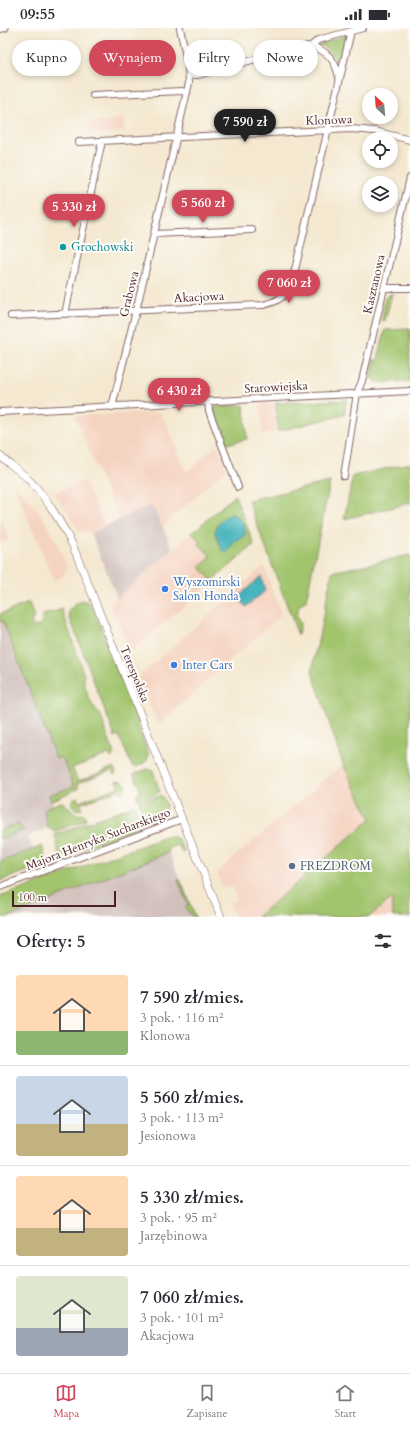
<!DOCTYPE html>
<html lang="pl">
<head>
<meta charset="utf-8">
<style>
  :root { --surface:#fff; --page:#f7f7f7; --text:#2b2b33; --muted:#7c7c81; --line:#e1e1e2; --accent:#d1495b }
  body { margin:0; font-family:Cardo,serif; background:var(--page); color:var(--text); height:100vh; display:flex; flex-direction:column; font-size:15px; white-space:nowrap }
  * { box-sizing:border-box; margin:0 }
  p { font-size:13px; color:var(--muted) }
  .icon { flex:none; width:22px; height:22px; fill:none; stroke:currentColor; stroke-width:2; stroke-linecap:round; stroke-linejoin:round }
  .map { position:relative; height:889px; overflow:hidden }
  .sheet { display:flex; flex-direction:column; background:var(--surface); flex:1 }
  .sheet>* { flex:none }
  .hud { position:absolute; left:12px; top:12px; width:386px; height:36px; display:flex; gap:8px }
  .needle { width:26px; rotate:334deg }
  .tools { position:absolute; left:362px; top:60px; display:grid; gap:8px }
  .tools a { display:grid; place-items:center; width:36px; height:36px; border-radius:50%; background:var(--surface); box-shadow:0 2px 6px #0003; font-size:20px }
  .scale { position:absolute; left:12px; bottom:10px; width:104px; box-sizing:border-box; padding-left:4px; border:2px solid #4a1f2b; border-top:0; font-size:11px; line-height:14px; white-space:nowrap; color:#4a1f2b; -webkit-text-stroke:3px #fdfcf7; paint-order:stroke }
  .price { position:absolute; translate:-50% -34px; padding:0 9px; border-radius:14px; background:var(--accent); color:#fff; font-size:13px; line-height:26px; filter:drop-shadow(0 1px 2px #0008) }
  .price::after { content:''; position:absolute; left:50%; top:24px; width:12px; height:9px; margin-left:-6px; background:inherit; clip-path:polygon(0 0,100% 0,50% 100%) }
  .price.active { background:#222; color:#fff }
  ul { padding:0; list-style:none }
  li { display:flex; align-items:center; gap:12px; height:100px; padding:0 16px }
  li+li { border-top:1px solid var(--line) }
  li span { display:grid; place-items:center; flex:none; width:112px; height:80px; border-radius:4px; color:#555 }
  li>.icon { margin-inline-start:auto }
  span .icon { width:48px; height:48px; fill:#fffc; stroke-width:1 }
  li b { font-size:17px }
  h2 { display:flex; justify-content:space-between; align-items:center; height:48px; padding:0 16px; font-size:17px }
  .tag { padding:0 14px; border-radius:18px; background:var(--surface); box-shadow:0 2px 6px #0003; font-size:14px; line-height:36px }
  .tag.active { background:var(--accent); color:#fff }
  .status { display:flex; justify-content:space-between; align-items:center; height:28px; padding:0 20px; background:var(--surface); direction:ltr }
  .status svg { height:11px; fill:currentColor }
  .menu { display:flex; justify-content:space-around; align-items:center; height:56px; border-top:1px solid var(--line); background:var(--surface); font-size:11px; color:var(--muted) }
  .menu a { display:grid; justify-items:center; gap:2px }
  .menu .active { color:var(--accent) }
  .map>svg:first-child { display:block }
  .built { fill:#f5d3c1 }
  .industrial { fill:#d1c0bc }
  .green { fill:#a1c46d; stroke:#76724c; fill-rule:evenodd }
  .water { fill:#43b3bc; stroke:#466974 }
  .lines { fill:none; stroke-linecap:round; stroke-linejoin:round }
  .minor-casing { stroke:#866565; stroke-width:8 }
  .tertiary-casing { stroke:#866565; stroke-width:8 }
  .minor { stroke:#fff; stroke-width:6 }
  .tertiary { stroke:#fff; stroke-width:7 }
  .culture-dot { fill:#0f9aa8; stroke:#fdfcf7; stroke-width:1.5 }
  .shop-dot { fill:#3f7fe0; stroke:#fdfcf7; stroke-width:1.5 }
  .service-dot { fill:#5c6f8a; stroke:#fdfcf7; stroke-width:1.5 }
  .labels { text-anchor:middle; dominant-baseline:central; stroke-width:4; stroke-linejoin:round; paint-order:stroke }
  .street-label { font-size:12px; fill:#4a1f2b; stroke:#fdfcf7 }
  .culture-label { font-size:12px; fill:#0d838f; stroke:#fdfcf7; text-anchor:start }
  .shop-label { font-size:12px; fill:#366cbe; stroke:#fdfcf7; text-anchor:start }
  .service-label { font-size:12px; fill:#4e5e75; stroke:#fdfcf7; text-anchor:start }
</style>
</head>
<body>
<div class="status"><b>09:55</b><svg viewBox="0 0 49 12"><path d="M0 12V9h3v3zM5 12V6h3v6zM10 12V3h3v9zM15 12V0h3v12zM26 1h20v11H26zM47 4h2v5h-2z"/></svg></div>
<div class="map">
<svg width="410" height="889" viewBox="0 0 410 889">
  <rect width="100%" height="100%" fill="#fdfcf7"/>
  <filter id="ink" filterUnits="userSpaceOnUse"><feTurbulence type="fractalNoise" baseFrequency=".025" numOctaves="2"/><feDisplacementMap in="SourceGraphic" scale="8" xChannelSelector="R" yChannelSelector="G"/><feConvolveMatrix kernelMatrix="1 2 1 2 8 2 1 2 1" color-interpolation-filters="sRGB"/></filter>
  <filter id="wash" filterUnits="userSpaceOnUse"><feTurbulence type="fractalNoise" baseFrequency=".012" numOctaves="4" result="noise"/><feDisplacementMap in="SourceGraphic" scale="16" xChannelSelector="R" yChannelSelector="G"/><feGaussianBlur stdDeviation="0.9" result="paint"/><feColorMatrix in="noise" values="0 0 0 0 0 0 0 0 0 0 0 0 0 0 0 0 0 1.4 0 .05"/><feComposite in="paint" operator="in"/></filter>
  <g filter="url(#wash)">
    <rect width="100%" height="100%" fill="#f4e8d0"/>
    <path class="built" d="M124 89 125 104 90 106 86 96 103 92V95Z
      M276 375 278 403 262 407 260 376Z
      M161 384 187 444 217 417 226 441 162 499 152 478 119 492 96 440 75 388Z
      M84 453 106 498 91 505 85 504 79 505 70 487 54 465Z
      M12 454 42 488 59 519 67 539 62 549 54 552Z
      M0 489 9 511 0 515Z
      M192 505 200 514 199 515 211 529 200 539 212 553 131 624 110 576Z
      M264 538 281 587 158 697 138 649Z
      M343 736 371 791 257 889H234L228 874 236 871 232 858 223 861 217 844Z
      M392 870 393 889H369Z"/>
    <path class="industrial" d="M152 477 173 521 117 570 91 505Z
      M0 586 75 758 49 767 59 794 28 809 34 823 0 836Z
      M168 821 195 889H0Z"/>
    <path class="green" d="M347 7 340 36H339L329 23 319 16Z
      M392 265 385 293 382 292 385 270Z
      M410 301V353L378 355 373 351 385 302Z
      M371 331 376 332 372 349 368 351V346Z
      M347 372 344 387 278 403 276 375Z
      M244 377 247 411 227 416 213 379Z
      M410 435V475L344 491 353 448Z
      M330 454 306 573 299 578 296 588 300 595 298 607 248 472Z
      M235 467 254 517 212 553 200 539 211 529 198 515 200 514 192 505ZM226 488 239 512 234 514 226 524 222 522 216 499Z
      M410 527V889H393L392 870 369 889H257L371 791 343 736 312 643 332 544Z
      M86 572 93 580 140 697 138 699 149 726C148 734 143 736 136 739L132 738 119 708 115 709 69 588C69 577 77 575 86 572Z
      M29 575 34 590 31 592 33 599 40 597 43 587 62 581 84 647C82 655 92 682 100 686L114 726 111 730 109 726 72 740 78 753 114 739 116 745 114 747 112 742 78 755 79 760 51 773 49 767 74 758 62 729 56 731 3 593 0 594V586Z
      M148 741 153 743 160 764 139 773 136 766 141 764 134 746Z
      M116 752 123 753 126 758 122 766 119 762 80 776 82 781C78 783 74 781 72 777V772L77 769 79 774 118 759Z
      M161 767C172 781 164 789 150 795L145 790 139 775Z
      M61 774C71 777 70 789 84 786L86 792 54 804 48 799 44 784 47 779Z
      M134 777 140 794 139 799 63 829 59 826 55 807Z
      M18 796 24 802 0 811V802Z
      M168 808 177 810 185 824H181L178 817 168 821 169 824 9 889H0V869Z
      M42 818 48 835 0 853V834Z
      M180 851 195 889H193L185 880 188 877 178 852Z"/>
    <path class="water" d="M232 486C241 489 246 499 245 508L234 514 227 525 222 522 215 504C217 495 224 489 232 486Z
      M261 548 265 563 246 579 238 569Z"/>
  </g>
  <g filter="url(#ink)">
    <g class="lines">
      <defs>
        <path id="minor" d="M0 1 5 0
          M311 18C328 23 336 33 339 50
          M189 47H198L300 19 311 18 318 12 363 0
          M93 67 182 63 187 65
          M79 114 351 101 375 103 410 112
          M154 206 252 202
          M384 260H410
          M65 286 102 113
          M11 288 263 277C276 274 283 270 291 259L351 3
          M208 373 209 383 238 459
          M112 379 136 283 189 55 188 38 180 0
          M0 384 410 363
          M344 448 357 365 362 353 410 150
          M0 859 182 791"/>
        <path id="tertiary" d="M0 428C10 437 22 444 31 454 49 473 61 495 73 518L221 889"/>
      </defs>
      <use href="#minor" class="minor-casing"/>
      <use href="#tertiary" class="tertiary-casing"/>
      <use href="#minor" class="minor"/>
      <use href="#tertiary" class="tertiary"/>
    </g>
  </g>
  <circle class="culture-dot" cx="63" cy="219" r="4"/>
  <g class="shop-dot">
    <circle cx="165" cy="561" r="4"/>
    <circle cx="174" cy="637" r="4"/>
  </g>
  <circle class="service-dot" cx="292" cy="838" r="4"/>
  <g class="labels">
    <g class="street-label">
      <text transform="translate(329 92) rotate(-2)">Klonowa</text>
      <text transform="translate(374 256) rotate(-77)">Kasztanowa</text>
      <text transform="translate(129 266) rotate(-76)">Grabowa</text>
      <text transform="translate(199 269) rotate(-3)">Akacjowa</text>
      <text transform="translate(276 359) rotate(-3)">Starowiejska</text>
      <text transform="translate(135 646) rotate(68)">Terespolska</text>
      <text transform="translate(98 811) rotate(-21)">Majora Henryka Sucharskiego</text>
    </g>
    <g class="culture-label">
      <text x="71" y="219">Grochowski</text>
    </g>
    <g class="shop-label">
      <text x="173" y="554">Wyszomirski<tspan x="173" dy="14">Salon Honda</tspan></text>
      <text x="182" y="637">Inter Cars</text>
    </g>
    <g class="service-label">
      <text x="300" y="838">FREZDROM</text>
    </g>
  </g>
</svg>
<div class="tools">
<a><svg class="needle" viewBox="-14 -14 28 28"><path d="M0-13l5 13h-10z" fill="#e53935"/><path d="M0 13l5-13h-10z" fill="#7c7c81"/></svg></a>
<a><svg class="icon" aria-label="locate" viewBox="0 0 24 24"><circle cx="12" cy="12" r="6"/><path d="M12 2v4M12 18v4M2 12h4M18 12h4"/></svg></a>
<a><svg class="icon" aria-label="layers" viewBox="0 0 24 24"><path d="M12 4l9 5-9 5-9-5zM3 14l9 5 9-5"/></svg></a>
</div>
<div class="scale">100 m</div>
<b class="price active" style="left:245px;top:115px">7 590 zł</b>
<b class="price" style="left:203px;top:196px">5 560 zł</b>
<b class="price" style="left:74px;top:200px">5 330 zł</b>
<b class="price" style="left:289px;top:276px">7 060 zł</b>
<b class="price" style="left:179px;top:384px">6 430 zł</b>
<div class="hud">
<a class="tag">Kupno</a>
<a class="tag active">Wynajem</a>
<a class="tag">Filtry</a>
<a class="tag">Nowe</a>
</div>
</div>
<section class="sheet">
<h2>Oferty: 5<svg class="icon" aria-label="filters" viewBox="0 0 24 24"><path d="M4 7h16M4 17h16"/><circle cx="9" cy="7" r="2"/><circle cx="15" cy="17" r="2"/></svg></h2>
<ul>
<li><span style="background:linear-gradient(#ffd9b3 70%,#8fb573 0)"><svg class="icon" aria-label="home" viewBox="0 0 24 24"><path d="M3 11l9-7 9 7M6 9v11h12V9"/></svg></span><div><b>7 590 zł/mies.</b><p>3 pok. · 116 m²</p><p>Klonowa</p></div></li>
<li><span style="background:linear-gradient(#c9d6e8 60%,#c2b280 0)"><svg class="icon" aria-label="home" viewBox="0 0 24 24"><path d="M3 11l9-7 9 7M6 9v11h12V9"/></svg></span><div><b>5 560 zł/mies.</b><p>3 pok. · 113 m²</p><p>Jesionowa</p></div></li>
<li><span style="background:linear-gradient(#ffd9b3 65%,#c2b280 0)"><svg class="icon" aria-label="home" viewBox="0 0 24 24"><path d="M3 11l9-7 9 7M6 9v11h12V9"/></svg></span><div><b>5 330 zł/mies.</b><p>3 pok. · 95 m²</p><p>Jarzębinowa</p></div></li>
<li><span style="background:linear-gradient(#dfe7d0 65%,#9aa5b1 0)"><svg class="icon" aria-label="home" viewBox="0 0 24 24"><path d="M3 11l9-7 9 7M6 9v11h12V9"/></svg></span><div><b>7 060 zł/mies.</b><p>3 pok. · 101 m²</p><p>Akacjowa</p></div></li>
</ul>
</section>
<nav class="menu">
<a class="active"><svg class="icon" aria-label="map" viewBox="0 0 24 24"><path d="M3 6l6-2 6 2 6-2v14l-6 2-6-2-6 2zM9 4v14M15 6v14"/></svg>Mapa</a>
<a><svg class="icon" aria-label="saved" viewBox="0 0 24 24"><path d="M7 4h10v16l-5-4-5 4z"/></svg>Zapisane</a>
<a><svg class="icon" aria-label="home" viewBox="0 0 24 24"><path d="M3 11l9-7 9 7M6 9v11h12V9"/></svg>Start</a>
</nav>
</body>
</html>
